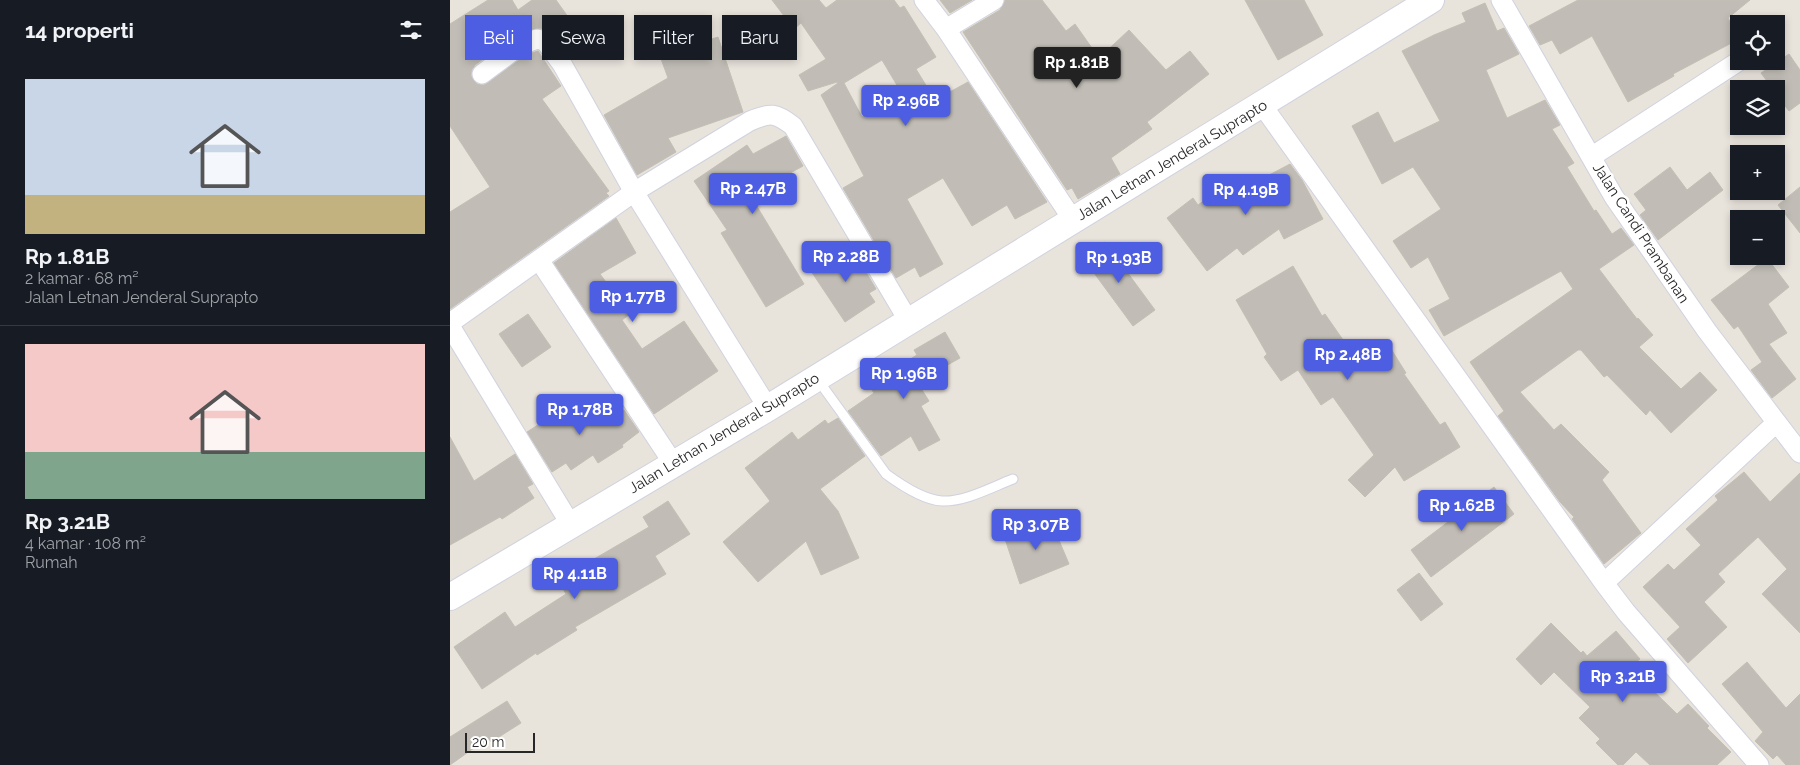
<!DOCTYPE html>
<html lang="id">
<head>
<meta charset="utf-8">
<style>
  :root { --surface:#171b24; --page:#20242c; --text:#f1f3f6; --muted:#9ea1a6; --line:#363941; --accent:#4d5ee3 }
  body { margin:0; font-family:Raleway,sans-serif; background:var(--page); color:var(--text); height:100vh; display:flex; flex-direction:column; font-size:19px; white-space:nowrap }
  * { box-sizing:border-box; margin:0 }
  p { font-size:16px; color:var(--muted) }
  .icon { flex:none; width:28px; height:28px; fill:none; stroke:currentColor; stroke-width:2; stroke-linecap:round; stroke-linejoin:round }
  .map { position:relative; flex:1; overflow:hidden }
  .sheet { display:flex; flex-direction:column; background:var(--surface); width:450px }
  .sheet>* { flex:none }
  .banner { position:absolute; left:15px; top:15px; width:475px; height:45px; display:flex; gap:10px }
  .buttons { position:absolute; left:1280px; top:15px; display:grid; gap:10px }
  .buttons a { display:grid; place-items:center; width:55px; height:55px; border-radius:0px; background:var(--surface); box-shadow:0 2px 8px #0003; font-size:25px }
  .scale { position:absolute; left:15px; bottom:12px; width:70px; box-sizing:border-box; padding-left:5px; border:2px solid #272727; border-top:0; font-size:14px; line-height:18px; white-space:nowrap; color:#272727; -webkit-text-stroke:4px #fff; paint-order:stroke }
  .price { position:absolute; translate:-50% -42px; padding:0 11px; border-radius:5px; background:var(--accent); color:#fff; font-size:16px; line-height:32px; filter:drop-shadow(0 1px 2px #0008) }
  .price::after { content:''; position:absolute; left:50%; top:30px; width:15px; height:11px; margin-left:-8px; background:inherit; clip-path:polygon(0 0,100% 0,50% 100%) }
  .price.current { background:#222; color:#fff }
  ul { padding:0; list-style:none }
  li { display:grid; align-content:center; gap:10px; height:265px; padding:0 25px }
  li+li { border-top:1px solid var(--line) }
  li span { display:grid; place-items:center; height:155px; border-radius:0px; color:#555 }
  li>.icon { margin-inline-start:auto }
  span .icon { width:90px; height:90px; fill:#fffc; stroke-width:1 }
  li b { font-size:21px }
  h2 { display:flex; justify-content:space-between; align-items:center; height:60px; padding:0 25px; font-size:21px }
  .tag { padding:0 18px; border-radius:0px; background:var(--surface); box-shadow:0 2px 8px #0003; font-size:18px; line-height:45px }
  .tag.current { background:var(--accent); color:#fff }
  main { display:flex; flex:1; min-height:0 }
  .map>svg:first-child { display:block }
  .building { fill:#c1bdb6; stroke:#c3bfb5; fill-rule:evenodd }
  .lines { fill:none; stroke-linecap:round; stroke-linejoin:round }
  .lane-casing { stroke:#d0d2df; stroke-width:11 }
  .street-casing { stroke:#d0d2df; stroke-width:21 }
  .secondary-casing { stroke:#d0d2df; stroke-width:28 }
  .lane { stroke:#fff; stroke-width:9 }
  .street { stroke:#fff; stroke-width:19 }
  .secondary { stroke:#fff; stroke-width:26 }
  .labels { text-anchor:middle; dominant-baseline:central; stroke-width:5; stroke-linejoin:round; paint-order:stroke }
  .street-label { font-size:15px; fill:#272727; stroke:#fff }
</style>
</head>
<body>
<main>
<section class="sheet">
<h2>14 properti<svg class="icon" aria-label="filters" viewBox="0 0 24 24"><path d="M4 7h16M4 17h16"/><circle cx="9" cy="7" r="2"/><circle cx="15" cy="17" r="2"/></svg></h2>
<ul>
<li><span style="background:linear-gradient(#c9d6e8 75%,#c2b280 0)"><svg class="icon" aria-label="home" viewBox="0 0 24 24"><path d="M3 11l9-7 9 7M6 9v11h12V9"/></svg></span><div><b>Rp 1.81B</b><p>2 kamar · 68 m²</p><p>Jalan Letnan Jenderal Suprapto</p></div></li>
<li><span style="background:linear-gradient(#f6c9c9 70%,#7fa58c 0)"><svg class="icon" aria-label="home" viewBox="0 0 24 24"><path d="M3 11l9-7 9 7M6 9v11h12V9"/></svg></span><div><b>Rp 3.21B</b><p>4 kamar · 108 m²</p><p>Rumah</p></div></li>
</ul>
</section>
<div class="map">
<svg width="1350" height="765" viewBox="0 0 1350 765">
  <rect width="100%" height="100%" fill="#e8e3db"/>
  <path class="building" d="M38 0H62L68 10 82 0H106L126 28 109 40 98 30 90 28 67 34 25 65 22 70 21 76 27 84 34 85 76 55 88 51 111 86 92 99 159 191 156 193 159 196 0 309V212L40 187 0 126V24Z
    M322 0H369L376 8 387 0H444L450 8 454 6 486 57 466 69 485 100 518 82 597 202 565 219 557 205 522 226 493 178 457 199 493 264 470 277 465 267 446 278 393 188 414 176 371 95 388 83 387 82 358 91 349 75 376 59 351 23 344 29ZM432 60 451 92 412 117 394 83Z
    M490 0H522L500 13Z
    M555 0H592L616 31 625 24 649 58 679 30 716 70 740 51 759 74 697 122 702 129 661 158 670 174 628 199 622 188 617 190 513 32 550 10Z
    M795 0H854L873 35 828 60Z
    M1128 0H1300L1278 18 1289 39 1223 74 1224 76 1178 102 1142 36 1110 54 1102 40 1090 45 1079 26Z
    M1035 3 1047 31 1054 28 1069 54 1036 70 1057 118 1095 100 1110 125 1102 129 1124 163 1117 167 1144 211 1146 210 1162 234 1171 228 1184 245 1149 269 1187 319 1188 318 1203 335 1189 347 1231 389 1250 372 1267 390 1221 433 1200 410 1196 415 1157 375 1154 377 1131 350H1128L1070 392 1104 430 1111 424 1159 472 1152 480 1191 533 1154 564 1122 519 1124 517 1110 502 1048 416 1054 411 1020 362 1123 289 1111 271 994 336 979 310 1000 299 978 257 961 268 943 241 991 209 963 167 932 184 902 126 928 112 944 143 990 121 952 51 984 35 1016 22 1012 13Z
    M268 37 293 112 218 138 226 152 187 175 154 115 218 78 210 56Z
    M1339 54 1350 70V103L1339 111 1326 94V89H1323L1311 73Z
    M336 136 353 166 300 195 354 284 316 307 271 233 277 230 244 181 297 145 303 154Z
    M840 164 852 180 873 219 834 239 829 229 793 255 787 248 757 271 717 218 743 198 748 205 780 182 787 192Z
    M1220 167 1237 190 1260 172 1273 190 1208 240 1190 215 1196 210 1184 194Z
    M1350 187V233L1328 205Z
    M166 218 186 253 150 274 180 314 172 320 192 349 234 321 268 371 204 414 104 263Z
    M655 242 705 310 683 326 633 258Z
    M400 245 426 289 419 293 425 302 395 322 361 271Z
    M1317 258 1339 287 1318 304 1337 333 1319 344 1346 379 1322 398 1301 370 1312 362 1288 326 1284 329 1261 300Z
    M843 266 872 316 875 314 907 360 936 341 956 373 954 374 990 425 995 422 1010 447 954 481 945 467 915 497 898 480 924 455 883 397 871 405 848 370 831 381 814 357 817 354 786 300Z
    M78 314 101 347 72 367 49 334Z
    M495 332 510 358 467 382 479 401 471 406 490 440 469 451 461 436 431 456 398 411 424 393 418 384 467 355 464 350Z
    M142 402 157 423 174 410 189 432 172 445 173 447 148 463 143 455 121 470 116 463 102 472 77 432 91 423 88 419 108 406 116 419Z
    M388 418 415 456 370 489 388 511 409 558 371 575 356 541 308 582 273 542 320 501 295 468 342 432 348 440 375 420 378 424Z
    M0 437 24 481 65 454 83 484 77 487 84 498 52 519 50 517 0 545Z
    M1294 472 1320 502 1350 473V633L1312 594 1337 569 1308 537 1268 574 1275 582 1254 602 1277 627 1238 663 1217 639 1230 627 1193 587 1218 564 1224 570 1251 545 1236 529 1268 500 1265 496Z
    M1044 487 1064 514 981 577 961 550Z
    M218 501 240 534 205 556 216 574 125 627 127 630 87 655 86 653 32 689 4 647 55 612 65 627 116 594 108 580 199 527 193 517Z
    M600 519 619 564 570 584 554 536Z
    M969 573 993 604 971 621 947 590Z
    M1101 623 1131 653 1133 651 1137 656 1166 631 1190 659 1179 667 1227 714 1238 704 1259 726 1257 728 1281 752 1267 765H1200L1186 752 1173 765H1168L1146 743 1150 739 1129 718 1140 707 1104 672 1091 685 1066 659Z
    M1297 662 1336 708 1350 694V765H1336L1327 755 1323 759 1305 741 1313 732 1272 684Z
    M57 701 71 723 41 742 38 738 0 765V737Z"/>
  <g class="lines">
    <defs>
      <path id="lane" d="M368 380 436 474C451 485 473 500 492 501 515 502 542 487 563 479"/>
      <path id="street" d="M474 0 496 29 623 220
        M1051 0 1164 197 1257 331 1350 453
        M496 29 544 0
        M32 74 71 45 87 39 95 41 112 64 184 192 300 121C321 112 326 113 343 126L458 320
        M812 105 1154 583 1176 612 1309 765
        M1141 157 1289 61
        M89 260 223 463
        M0 323 184 192 318 408
        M0 326 121 525
        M1154 583 1326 423"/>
      <path id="secondary" d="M0 597 318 408 981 0"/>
    </defs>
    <use href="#lane" class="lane-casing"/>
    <use href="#street" class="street-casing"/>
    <use href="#secondary" class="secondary-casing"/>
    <use href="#lane" class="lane"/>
    <use href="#street" class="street"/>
    <use href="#secondary" class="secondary"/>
  </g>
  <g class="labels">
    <g class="street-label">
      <text transform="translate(722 160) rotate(-31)">Jalan Letnan Jenderal Suprapto</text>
      <text transform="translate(1191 233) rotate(57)">Jalan Candi Prambanan</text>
      <text transform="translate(274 433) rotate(-31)">Jalan Letnan Jenderal Suprapto</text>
    </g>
  </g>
</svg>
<div class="buttons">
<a><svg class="icon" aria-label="locate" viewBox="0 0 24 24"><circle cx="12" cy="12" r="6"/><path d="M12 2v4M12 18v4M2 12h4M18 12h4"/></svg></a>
<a><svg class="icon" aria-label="layers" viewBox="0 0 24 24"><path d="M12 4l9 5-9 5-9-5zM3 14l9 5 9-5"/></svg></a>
<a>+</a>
<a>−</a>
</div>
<div class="scale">20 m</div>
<b class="price current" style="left:627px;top:89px">Rp 1.81B</b>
<b class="price" style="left:456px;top:127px">Rp 2.96B</b>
<b class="price" style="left:303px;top:215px">Rp 2.47B</b>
<b class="price" style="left:796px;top:216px">Rp 4.19B</b>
<b class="price" style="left:396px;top:283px">Rp 2.28B</b>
<b class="price" style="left:669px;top:284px">Rp 1.93B</b>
<b class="price" style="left:183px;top:323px">Rp 1.77B</b>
<b class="price" style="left:898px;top:381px">Rp 2.48B</b>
<b class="price" style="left:454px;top:400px">Rp 1.96B</b>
<b class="price" style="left:130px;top:436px">Rp 1.78B</b>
<b class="price" style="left:1012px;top:532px">Rp 1.62B</b>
<b class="price" style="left:586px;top:551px">Rp 3.07B</b>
<b class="price" style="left:125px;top:600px">Rp 4.11B</b>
<b class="price" style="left:1173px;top:703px">Rp 3.21B</b>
<div class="banner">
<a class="tag current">Beli</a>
<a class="tag">Sewa</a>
<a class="tag">Filter</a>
<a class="tag">Baru</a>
</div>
</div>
</main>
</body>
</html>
